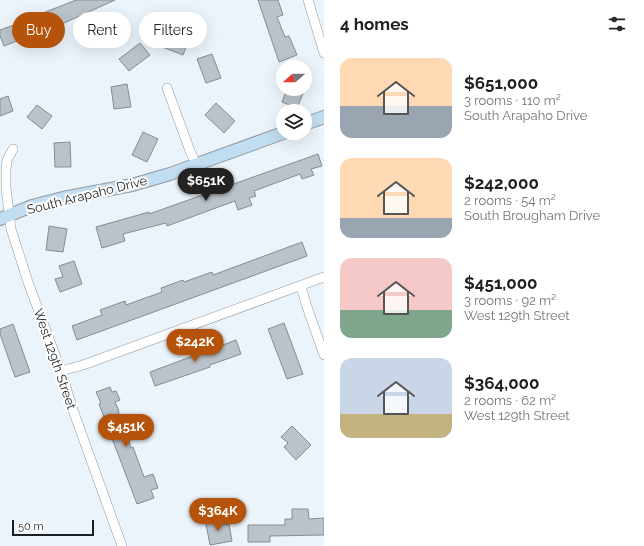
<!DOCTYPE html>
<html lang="en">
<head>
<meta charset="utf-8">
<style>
  :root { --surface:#fff; --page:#f2f2f2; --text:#202124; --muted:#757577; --accent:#b45309 }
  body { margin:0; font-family:Raleway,sans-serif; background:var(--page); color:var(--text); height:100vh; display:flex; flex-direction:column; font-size:15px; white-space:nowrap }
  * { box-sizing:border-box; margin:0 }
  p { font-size:13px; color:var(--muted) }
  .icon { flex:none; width:22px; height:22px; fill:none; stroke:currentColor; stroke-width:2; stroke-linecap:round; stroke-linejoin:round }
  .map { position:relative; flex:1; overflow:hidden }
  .sheet { display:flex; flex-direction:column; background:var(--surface); width:320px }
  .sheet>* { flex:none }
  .top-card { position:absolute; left:12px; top:12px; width:252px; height:36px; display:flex; gap:8px }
  .needle { width:26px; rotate:250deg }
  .controls { position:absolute; left:276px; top:60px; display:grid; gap:8px }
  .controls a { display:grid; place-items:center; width:36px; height:36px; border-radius:50%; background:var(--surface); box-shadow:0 4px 16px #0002; font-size:20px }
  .scale { position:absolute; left:12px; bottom:10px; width:82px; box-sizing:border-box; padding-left:4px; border:2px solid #1d2023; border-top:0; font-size:11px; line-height:14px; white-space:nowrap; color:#1d2023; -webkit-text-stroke:3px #fff; paint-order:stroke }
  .price { position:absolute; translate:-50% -34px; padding:0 9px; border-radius:14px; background:var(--accent); color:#fff; font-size:13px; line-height:26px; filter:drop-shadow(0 1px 2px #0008) }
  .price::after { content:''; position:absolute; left:50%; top:24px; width:12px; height:9px; margin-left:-6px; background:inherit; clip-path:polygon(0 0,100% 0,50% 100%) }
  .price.selected { background:#222; color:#fff }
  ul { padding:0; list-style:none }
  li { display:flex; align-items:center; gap:12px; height:100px; padding:0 16px }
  li span { display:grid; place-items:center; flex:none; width:112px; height:80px; border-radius:12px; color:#555 }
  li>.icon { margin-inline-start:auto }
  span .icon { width:48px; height:48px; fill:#fffc; stroke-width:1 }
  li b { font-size:17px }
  h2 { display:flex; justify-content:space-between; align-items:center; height:48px; padding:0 16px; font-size:17px }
  .chip { padding:0 14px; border-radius:18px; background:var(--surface); box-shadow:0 4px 16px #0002; font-size:14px; line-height:36px }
  .chip.selected { background:var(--accent); color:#fff }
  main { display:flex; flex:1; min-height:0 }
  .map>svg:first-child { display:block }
  .building { fill:#bbc3ca; stroke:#858d94 }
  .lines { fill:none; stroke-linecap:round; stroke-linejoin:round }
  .street-casing { stroke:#9199a0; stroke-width:10 }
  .secondary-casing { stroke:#9199a0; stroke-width:14 }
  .street { stroke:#fff; stroke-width:9 }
  .secondary { stroke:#c1ddf1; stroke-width:12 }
  .labels { text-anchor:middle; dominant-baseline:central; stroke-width:4; stroke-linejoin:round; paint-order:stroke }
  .street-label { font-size:13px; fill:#1d2023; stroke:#fff }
</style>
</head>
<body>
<main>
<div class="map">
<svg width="324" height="546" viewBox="0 0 324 546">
  <rect width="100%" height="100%" fill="#ebf4fb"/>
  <path class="building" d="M76 0H115L64 23 4 46 0 36V30L31 19 30 18Z
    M258 0H278L283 15 277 17 285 37 289 36 297 55 279 62Z
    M166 29 189 39 183 55 160 46Z
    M140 43 150 55 129 71 119 59Z
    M212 54 221 78 206 83 197 59Z
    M127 84 131 107 114 109 111 87Z
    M287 89H305L297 108 282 102Z
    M8 96 13 111 0 116V99Z
    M216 103 235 121 224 133 205 115Z
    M37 105 52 116 42 129 27 117Z
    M143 132 158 139 147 162 132 155Z
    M70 142 71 167H55L54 143Z
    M318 154 322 166 311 169 314 175 302 179 300 174 254 191 256 196 249 198 252 205 238 210 235 201 167 226 166 223 123 234 125 241 102 248 96 227 149 212V214Z
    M49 226 67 229 63 252 46 250Z
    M302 242 307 256 77 340 72 326 102 315 100 310 125 301 126 305 162 292 161 288 183 280 184 282 212 272 213 275Z
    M74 261 82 284 60 292 55 279 63 277 59 266Z
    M284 323 303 374 287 379 268 329Z
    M13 324 30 372 15 377 0 334V329Z
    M236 340 241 354 210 365V367L155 386 150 372Z
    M110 387 112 392 116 391 120 400 115 402 119 411H118L131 448 133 447 144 477 153 474 158 488 151 490 154 498 137 504 99 404 101 403 96 392Z
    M292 426 311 445 296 460 284 447 288 443 281 437Z
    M292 509H308L309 519 324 518V535L270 536V542H248V525H285V519H292Z
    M215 517 216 526 229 524 232 541 210 545 205 519Z"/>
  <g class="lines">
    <defs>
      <path id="street" d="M308 0 324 53
        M167 88 190 151 196 164
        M13 149 7 160 6 170V188L11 229 28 282 61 371 73 410 122 546
        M301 286 306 304 324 355
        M61 371 83 365 324 277"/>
      <path id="secondary" d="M305 124 324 117
        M0 219 32 206 63 198 132 185 170 174 283 133"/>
    </defs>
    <use href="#street" class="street-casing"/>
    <use href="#secondary" class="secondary-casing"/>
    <use href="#street" class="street"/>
    <use href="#secondary" class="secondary"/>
  </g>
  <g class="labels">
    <g class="street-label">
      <text transform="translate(87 195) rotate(-14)">South Arapaho Drive</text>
      <text transform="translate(55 359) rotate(71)">West 129th Street</text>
    </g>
  </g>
</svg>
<div class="controls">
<a><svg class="needle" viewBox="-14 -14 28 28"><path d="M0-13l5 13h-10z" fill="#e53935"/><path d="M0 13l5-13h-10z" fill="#757577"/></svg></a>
<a><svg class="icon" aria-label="layers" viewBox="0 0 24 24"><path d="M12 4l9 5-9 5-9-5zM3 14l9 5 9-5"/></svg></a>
</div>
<div class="scale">50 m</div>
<b class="price selected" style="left:206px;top:202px">$651K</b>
<b class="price" style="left:195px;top:363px">$242K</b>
<b class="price" style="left:126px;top:448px">$451K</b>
<b class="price" style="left:218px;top:532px">$364K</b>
<div class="top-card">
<a class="chip selected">Buy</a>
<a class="chip">Rent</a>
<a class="chip">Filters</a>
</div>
</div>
<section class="sheet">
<h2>4 homes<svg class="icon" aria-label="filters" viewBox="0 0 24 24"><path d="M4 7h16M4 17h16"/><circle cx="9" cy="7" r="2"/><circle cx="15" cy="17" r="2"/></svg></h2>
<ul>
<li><span style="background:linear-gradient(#ffd9b3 60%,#9aa5b1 0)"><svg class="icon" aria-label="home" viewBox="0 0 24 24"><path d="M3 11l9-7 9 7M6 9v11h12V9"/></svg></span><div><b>$651,000</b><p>3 rooms · 110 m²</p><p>South Arapaho Drive</p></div></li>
<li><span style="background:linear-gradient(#ffd9b3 75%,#9aa5b1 0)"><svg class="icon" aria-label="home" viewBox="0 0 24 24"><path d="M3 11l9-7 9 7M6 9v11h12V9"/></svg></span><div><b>$242,000</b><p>2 rooms · 54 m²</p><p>South Brougham Drive</p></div></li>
<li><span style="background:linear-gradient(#f6c9c9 65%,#7fa58c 0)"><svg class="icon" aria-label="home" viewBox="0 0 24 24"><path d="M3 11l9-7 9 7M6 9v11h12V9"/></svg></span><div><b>$451,000</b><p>3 rooms · 92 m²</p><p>West 129th Street</p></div></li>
<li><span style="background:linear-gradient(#c9d6e8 70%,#c2b280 0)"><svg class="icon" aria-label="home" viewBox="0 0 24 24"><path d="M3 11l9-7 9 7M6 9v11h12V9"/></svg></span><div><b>$364,000</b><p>2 rooms · 62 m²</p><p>West 129th Street</p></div></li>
</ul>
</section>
</main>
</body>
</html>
